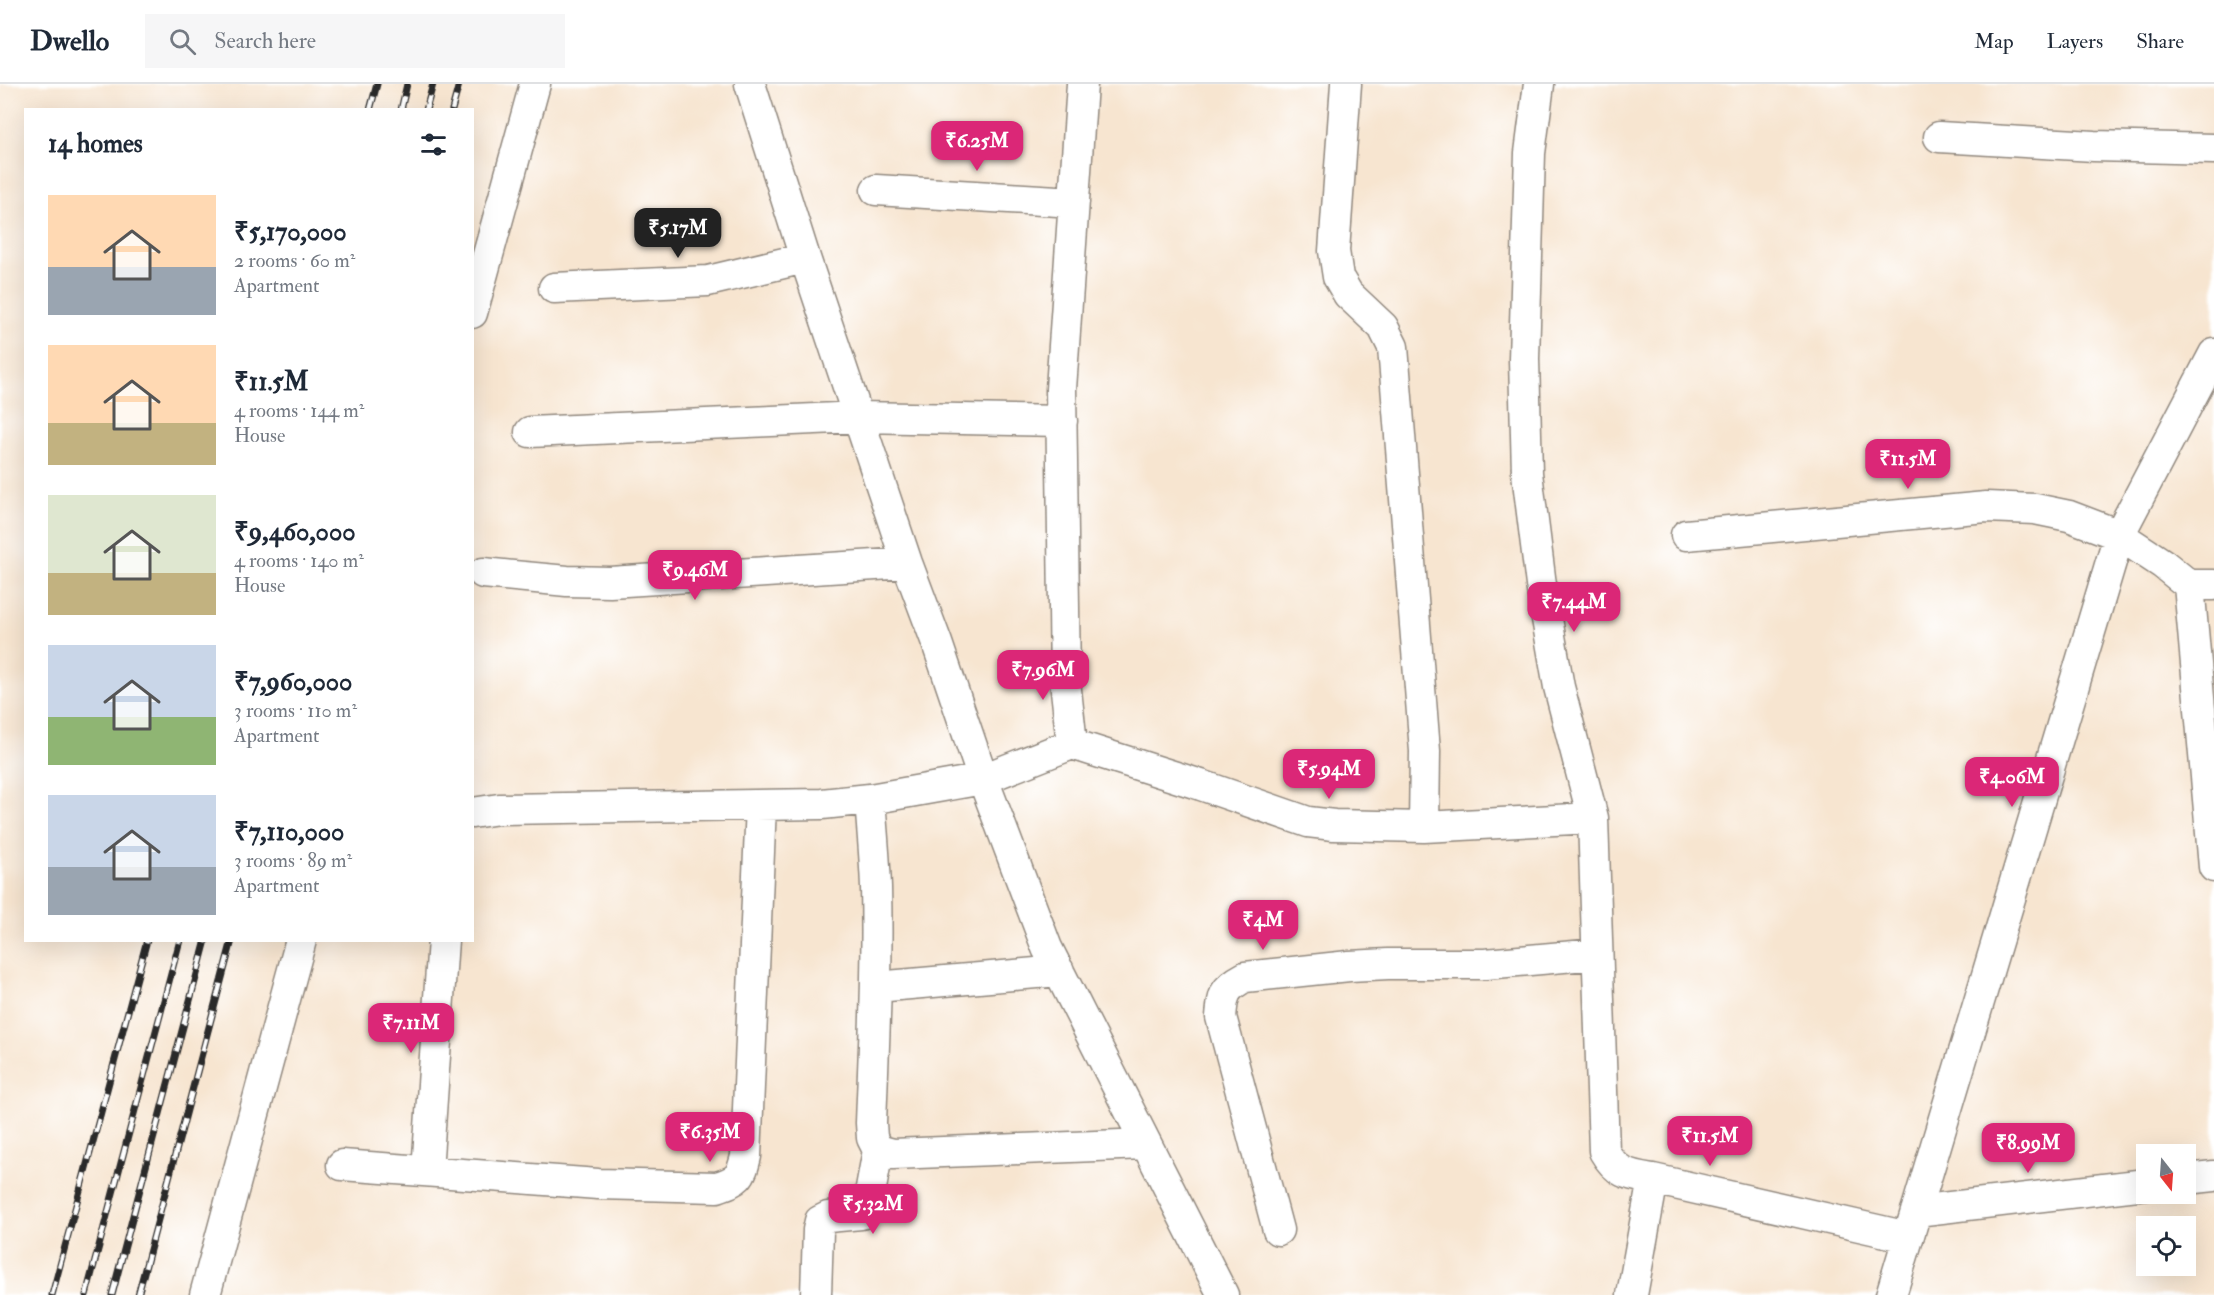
<!DOCTYPE html>
<html lang="en">
<head>
<meta charset="utf-8">
<style>
  :root { --surface:#fff; --page:#f6f6f7; --text:#1f2937; --muted:#747a83; --line:#e0e1e3; --accent:#db2777 }
  body { margin:0; font-family:"IM FELL Double Pica",serif; background:var(--page); color:var(--text); height:100vh; display:flex; flex-direction:column; font-size:22px; white-space:nowrap }
  * { box-sizing:border-box; margin:0 }
  p { font-size:20px; color:var(--muted) }
  .icon { flex:none; width:33px; height:33px; fill:none; stroke:currentColor; stroke-width:2; stroke-linecap:round; stroke-linejoin:round }
  .map { position:relative; flex:1; overflow:hidden }
  .sheet { position:absolute; left:24px; top:24px; width:450px; height:834px; display:flex; flex-direction:column; background:var(--surface); border-radius:0px; box-shadow:0 6px 24px #0002 }
  .sheet>* { flex:none }
  .needle { width:39px; rotate:163deg }
  .controls { position:absolute; left:2136px; top:1060px; display:grid; gap:12px }
  .controls a { display:grid; place-items:center; width:60px; height:60px; border-radius:0px; background:var(--surface); box-shadow:0 6px 24px #0002; font-size:30px }
  .price { position:absolute; translate:-50% -51px; padding:0 14px; border-radius:12px; background:var(--accent); color:#fff; font-size:20px; line-height:39px; filter:drop-shadow(0 2px 3px #0008) }
  .price::after { content:''; position:absolute; left:50%; top:36px; width:18px; height:14px; margin-left:-9px; background:inherit; clip-path:polygon(0 0,100% 0,50% 100%) }
  .price.active { background:#222; color:#fff }
  ul { padding:0; list-style:none }
  li { display:flex; align-items:center; gap:18px; height:150px; padding:0 24px }
  li span { display:grid; place-items:center; flex:none; width:168px; height:120px; border-radius:0px; color:#555 }
  li>.icon { margin-inline-start:auto }
  span .icon { width:72px; height:72px; fill:#fffc; stroke-width:1 }
  li b { font-size:26px }
  h2 { display:flex; justify-content:space-between; align-items:center; height:72px; padding:0 24px; font-size:26px }
  header { display:flex; align-items:center; gap:36px; box-sizing:border-box; height:84px; padding:0 30px; background:var(--surface); border-bottom:2px solid var(--line) }
  header strong { font-size:28px }
  nav { display:flex; gap:33px; margin-inline-start:auto; font-size:21px }
  .search { width:420px; height:54px; background:var(--page); display:flex; align-items:center; gap:15px; box-sizing:border-box; padding:0 21px; border-radius:0px; color:var(--muted); font-size:22px }
  .map>svg:first-child { display:block }
  .lines { fill:none; stroke-linecap:round; stroke-linejoin:round }
  .minor-casing { stroke:#91887e; stroke-width:33 }
  .minor { stroke:#fff; stroke-width:30 }
  .rail-casing { stroke:#2b2b2b; stroke-width:7 }
  .rail { stroke:#fff; stroke-width:4.5; stroke-dasharray:14; stroke-linecap:butt }
</style>
</head>
<body>
<header>
<strong>Dwello</strong>
<div class="search"><svg class="icon" aria-label="search" viewBox="0 0 24 24"><circle cx="10" cy="10" r="6"/><path d="M15 15l6 6"/></svg>Search here</div>
<nav><a>Map</a><a>Layers</a><a>Share</a></nav>
</header>
<div class="map">
<svg width="2214" height="1211" viewBox="0 0 2214 1211">
  <rect width="100%" height="100%" fill="#fff"/>
  <filter id="ink" filterUnits="userSpaceOnUse"><feTurbulence type="fractalNoise" baseFrequency=".0167" numOctaves="2"/><feDisplacementMap in="SourceGraphic" scale="12" xChannelSelector="R" yChannelSelector="G"/><feConvolveMatrix kernelMatrix="1 2 1 2 8 2 1 2 1" color-interpolation-filters="sRGB"/></filter>
  <filter id="wash" filterUnits="userSpaceOnUse"><feTurbulence type="fractalNoise" baseFrequency=".008" numOctaves="4" result="noise"/><feDisplacementMap in="SourceGraphic" scale="24" xChannelSelector="R" yChannelSelector="G"/><feGaussianBlur stdDeviation="1.35" result="paint"/><feColorMatrix in="noise" values="0 0 0 0 0 0 0 0 0 0 0 0 0 0 0 0 0 1.4 0 .05"/><feComposite in="paint" operator="in"/></filter>
  <g filter="url(#wash)">
    <rect width="100%" height="100%" fill="#f7e5d0"/>
  </g>
  <g filter="url(#ink)">
    <g class="lines">
      <defs>
        <path id="minor" d="M750 0 805 174 907 479 937 559 983 695 1047 864 1223 1211
          M1346 0 1334 167 1338 193 1348 210 1383 243 1393 263 1425 667 1424 743
          M1539 0 1530 69 1524 275 1527 389 1541 501 1559 603 1593 734 1604 1067C1617 1090 1629 1091 1653 1095
          M1939 53 2094 62 2214 65
          M876 106 1074 118
          M554 204 708 197 805 174
          M472 229 535 0
          M530 348 859 333 1062 337
          M1686 451 1986 423 2035 425 2069 432 2119 451 2163 480 2189 501H2214
          M483 489 567 497 610 498 907 479
          M2189 501 2214 783
          M1072 660 1201 701 1308 738 1334 741 1424 743 1593 734
          M870 715C872 745 875 774 876 803 878 882 874 960 871 1039L872 1054 878 1066 893 1070 1145 1060
          M472 729 499 725 822 720 870 715 983 695 1072 660 1065 597 1061 305 1082 0
          M876 903 1059 887
          M342 1081 598 1100 717 1103C738 1096 741 1094 746 1072L761 721
          M427 1087 443 856
          M2186 1095 2214 1092
          M1916 1127 2146 1100
          M1278 1146 1221 933C1223 910 1224 904 1245 893L1349 882 1388 880H1485L1597 870
          M205 1211 301 856
          M816 1211 818 1146 820 1137 828 1133 861 1130 869 1115 878 1066
          M1632 1211 1653 1095 1908 1153
          M1891 1211 2119 451 2214 270"/>
      </defs>
      <use href="#minor" class="minor-casing"/>
      <use href="#minor" class="minor"/>
      <defs>
        <path id="rail" d="M370 26 377 0
          M401 26 407 0
          M426 26 433 0
          M452 26 459 0
          M52 1211 147 856
          M86 1211 180 856
          M112 1211 206 856
          M138 1211 232 856"/>
      </defs>
      <use href="#rail" class="rail-casing"/>
      <use href="#rail" class="rail"/>
    </g>
  </g>
</svg>
<div class="controls">
<a><svg class="needle" viewBox="-14 -14 28 28"><path d="M0-13l5 13h-10z" fill="#e53935"/><path d="M0 13l5-13h-10z" fill="#747a83"/></svg></a>
<a><svg class="icon" aria-label="locate" viewBox="0 0 24 24"><circle cx="12" cy="12" r="6"/><path d="M12 2v4M12 18v4M2 12h4M18 12h4"/></svg></a>
</div>
<b class="price" style="left:977px;top:88px">₹6.25M</b>
<b class="price active" style="left:678px;top:175px">₹5.17M</b>
<b class="price" style="left:1908px;top:406px">₹11.5M</b>
<b class="price" style="left:695px;top:517px">₹9.46M</b>
<b class="price" style="left:1574px;top:549px">₹7.44M</b>
<b class="price" style="left:1043px;top:617px">₹7.96M</b>
<b class="price" style="left:1329px;top:716px">₹5.94M</b>
<b class="price" style="left:2012px;top:724px">₹4.06M</b>
<b class="price" style="left:1263px;top:867px">₹4M</b>
<b class="price" style="left:411px;top:970px">₹7.11M</b>
<b class="price" style="left:710px;top:1079px">₹6.35M</b>
<b class="price" style="left:1710px;top:1083px">₹11.5M</b>
<b class="price" style="left:2028px;top:1090px">₹8.99M</b>
<b class="price" style="left:873px;top:1151px">₹5.32M</b>
<section class="sheet">
<h2>14 homes<svg class="icon" aria-label="filters" viewBox="0 0 24 24"><path d="M4 7h16M4 17h16"/><circle cx="9" cy="7" r="2"/><circle cx="15" cy="17" r="2"/></svg></h2>
<ul>
<li><span style="background:linear-gradient(#ffd9b3 60%,#9aa5b1 0)"><svg class="icon" aria-label="home" viewBox="0 0 24 24"><path d="M3 11l9-7 9 7M6 9v11h12V9"/></svg></span><div><b>₹5,170,000</b><p>2 rooms · 60 m²</p><p>Apartment</p></div></li>
<li><span style="background:linear-gradient(#ffd9b3 65%,#c2b280 0)"><svg class="icon" aria-label="home" viewBox="0 0 24 24"><path d="M3 11l9-7 9 7M6 9v11h12V9"/></svg></span><div><b>₹11.5M</b><p>4 rooms · 144 m²</p><p>House</p></div></li>
<li><span style="background:linear-gradient(#dfe7d0 65%,#c2b280 0)"><svg class="icon" aria-label="home" viewBox="0 0 24 24"><path d="M3 11l9-7 9 7M6 9v11h12V9"/></svg></span><div><b>₹9,460,000</b><p>4 rooms · 140 m²</p><p>House</p></div></li>
<li><span style="background:linear-gradient(#c9d6e8 60%,#8fb573 0)"><svg class="icon" aria-label="home" viewBox="0 0 24 24"><path d="M3 11l9-7 9 7M6 9v11h12V9"/></svg></span><div><b>₹7,960,000</b><p>3 rooms · 110 m²</p><p>Apartment</p></div></li>
<li><span style="background:linear-gradient(#c9d6e8 60%,#9aa5b1 0)"><svg class="icon" aria-label="home" viewBox="0 0 24 24"><path d="M3 11l9-7 9 7M6 9v11h12V9"/></svg></span><div><b>₹7,110,000</b><p>3 rooms · 89 m²</p><p>Apartment</p></div></li>
</ul>
</section>
</div>
</body>
</html>
